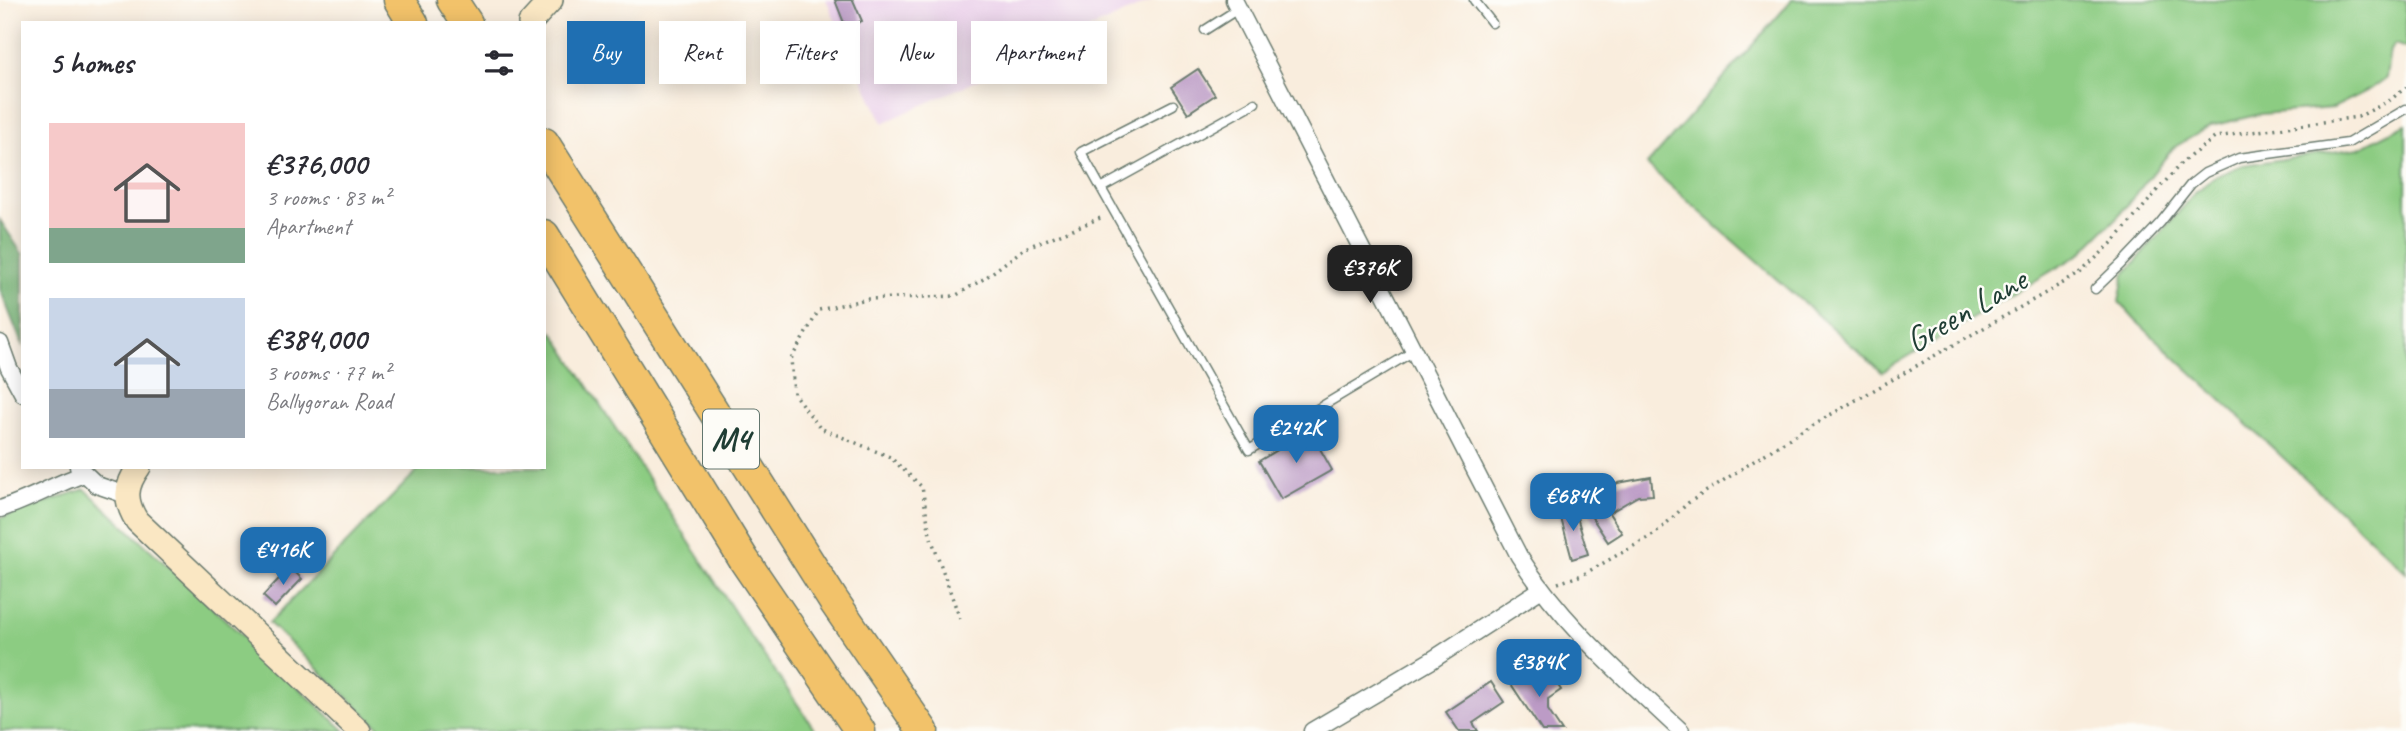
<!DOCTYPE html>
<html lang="en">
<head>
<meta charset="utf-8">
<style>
  :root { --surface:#fff; --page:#f7f7f7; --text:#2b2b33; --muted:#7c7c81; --accent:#1f6fb2 }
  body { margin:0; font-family:Caveat,sans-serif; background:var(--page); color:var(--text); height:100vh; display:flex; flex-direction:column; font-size:26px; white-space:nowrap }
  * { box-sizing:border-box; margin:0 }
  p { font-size:23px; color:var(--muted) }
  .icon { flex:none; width:38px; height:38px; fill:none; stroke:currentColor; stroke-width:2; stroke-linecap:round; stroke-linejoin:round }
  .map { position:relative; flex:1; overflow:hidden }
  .sheet { position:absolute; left:21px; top:21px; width:525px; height:448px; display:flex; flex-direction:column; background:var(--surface); border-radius:0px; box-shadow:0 4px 18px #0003 }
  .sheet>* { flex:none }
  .top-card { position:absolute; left:567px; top:21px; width:665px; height:63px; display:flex; gap:14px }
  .price { position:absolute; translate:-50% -60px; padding:0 16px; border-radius:14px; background:var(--accent); color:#fff; font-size:23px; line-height:46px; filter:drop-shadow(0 2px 4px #0008) }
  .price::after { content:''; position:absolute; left:50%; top:42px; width:21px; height:16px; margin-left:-10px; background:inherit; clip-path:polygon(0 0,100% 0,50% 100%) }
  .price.selected { background:#222; color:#fff }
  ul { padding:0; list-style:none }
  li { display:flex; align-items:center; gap:21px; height:175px; padding:0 28px }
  li span { display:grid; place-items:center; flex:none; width:196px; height:140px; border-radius:0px; color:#555 }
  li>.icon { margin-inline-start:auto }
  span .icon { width:84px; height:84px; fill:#fffc; stroke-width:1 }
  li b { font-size:30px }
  h2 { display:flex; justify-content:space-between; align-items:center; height:84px; padding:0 28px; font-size:30px }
  .chip { padding:0 24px; border-radius:0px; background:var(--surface); box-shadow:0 4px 18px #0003; font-size:24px; line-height:63px }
  .chip.selected { background:var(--accent); color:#fff }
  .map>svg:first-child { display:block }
  .built { fill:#ebd1eb }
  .green { fill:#8ccc82; stroke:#56845b; stroke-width:2 }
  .forest { fill:#71b070; stroke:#487652; stroke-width:2 }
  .building { fill:#bc9bc6 }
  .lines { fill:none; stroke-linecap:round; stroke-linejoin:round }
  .lane-casing { stroke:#6b7b6f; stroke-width:11 }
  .street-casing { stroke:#6b7b6f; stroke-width:19 }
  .secondary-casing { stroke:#6b7b6f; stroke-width:26 }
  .highway-casing { stroke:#6b7b6f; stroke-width:33 }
  .path { stroke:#6b7b6f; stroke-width:3.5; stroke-dasharray:2 5; stroke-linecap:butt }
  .lane { stroke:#fff; stroke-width:8 }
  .street { stroke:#fff; stroke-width:16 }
  .secondary { stroke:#fae7c3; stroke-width:23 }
  .highway { stroke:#f2c26a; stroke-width:30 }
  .labels { text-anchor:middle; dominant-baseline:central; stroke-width:5; stroke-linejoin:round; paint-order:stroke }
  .shield { fill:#fdfcf7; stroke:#62766e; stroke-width:2 }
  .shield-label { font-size:33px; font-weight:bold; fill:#1f3d34 }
  .street-label { font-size:35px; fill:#1f3d34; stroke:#fdfcf7 }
</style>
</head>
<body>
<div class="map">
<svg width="2406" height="731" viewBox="0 0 2406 731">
  <rect width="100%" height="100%" fill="#fdfcf7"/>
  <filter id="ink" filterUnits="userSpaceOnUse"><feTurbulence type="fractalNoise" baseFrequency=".0143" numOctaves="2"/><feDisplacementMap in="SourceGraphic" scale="14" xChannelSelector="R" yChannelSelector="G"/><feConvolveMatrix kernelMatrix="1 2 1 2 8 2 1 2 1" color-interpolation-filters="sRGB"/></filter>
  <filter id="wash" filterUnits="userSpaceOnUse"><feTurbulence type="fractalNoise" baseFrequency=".00686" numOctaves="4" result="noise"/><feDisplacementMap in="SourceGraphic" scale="28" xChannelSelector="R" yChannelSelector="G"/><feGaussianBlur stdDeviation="1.57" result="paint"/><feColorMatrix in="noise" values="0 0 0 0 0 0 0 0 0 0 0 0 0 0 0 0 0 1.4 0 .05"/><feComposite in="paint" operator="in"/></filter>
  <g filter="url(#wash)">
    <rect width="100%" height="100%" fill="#f9eddd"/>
    <path class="built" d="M826 0H1153L883 123Z"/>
    <path class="green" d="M1792 0H2406V48L2395 44 2390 50 2386 78 2371 89 2333 108 2261 114 2211 126 2173 148 2119 215 2080 254 1882 372 1647 165Z
      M2406 124V572L2135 320 2119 302 2124 275 2196 192 2216 176 2243 165 2359 148Z
      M553 332 747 631 816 731H383L269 623 421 467H544V341Z
      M85 489 345 731H0V518Z"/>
    <path class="forest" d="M0 220 23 255V347L0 289Z"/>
    <g id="blocks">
      <path class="building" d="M835 0H853L862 21 846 28Z
        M1198 69 1215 95 1188 113 1171 87Z
        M1310 431 1332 470 1281 499 1259 461Z
        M1651 477 1653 495 1638 496 1609 513 1622 533 1608 542 1584 505 1618 483Z
        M1574 507 1588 554 1572 559 1559 511Z
        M290 567 302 579 275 607 263 596Z
        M1550 673 1561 690 1548 699V710L1562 731H1542L1511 684 1526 674 1532 683Z
        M1491 682 1504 702 1473 723 1478 731H1459L1446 712Z"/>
    </g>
  </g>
  <g filter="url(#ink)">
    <use href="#blocks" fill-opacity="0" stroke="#6b7b6f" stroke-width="2"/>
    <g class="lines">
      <defs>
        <path id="lane" d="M1474 0 1492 23
          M1205 30 1238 9
          M1255 103 1101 188 1249 450 1414 351
          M1101 188 1081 152 1173 105
          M2095 289 2121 264 2160 223 2191 184 2205 173 2239 158 2348 143 2406 109"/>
        <path id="street" d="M1234 0 1519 556C1562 624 1623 676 1681 731
          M0 343 9 368 23 394
          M78 467 97 485 126 495
          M0 509C29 500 55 484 84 474
          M1312 731 1432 660 1540 590"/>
        <path id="secondary" d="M530 23 551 0
          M139 467C125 486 124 501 137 521L359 731"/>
        <path id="highway" d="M399 0 413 23
          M452 0 467 23
          M544 143 833 600 923 731
          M544 235 744 560 860 731"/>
      </defs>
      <use href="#lane" class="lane-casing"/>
      <use href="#street" class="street-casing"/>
      <use href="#secondary" class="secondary-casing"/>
      <use href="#highway" class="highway-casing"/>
      <path class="path" d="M1558 583 1582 575 1655 534 1688 503 1798 433 2079 274 2115 240 2182 162 2216 137 2358 117 2389 101 2406 87
        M960 619 930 535 922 487 890 457 820 428 794 394 791 359 819 310 867 299 955 296 985 278 1025 248 1103 217"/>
      <use href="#lane" class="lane"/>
      <use href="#street" class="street"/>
      <use href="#secondary" class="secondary"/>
      <use href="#highway" class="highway"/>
    </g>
  </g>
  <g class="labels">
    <rect class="shield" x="703" y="409.5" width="56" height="59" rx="5"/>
    <g class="shield-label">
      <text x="731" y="439">M4</text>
    </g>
    <g class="street-label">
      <text transform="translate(1966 310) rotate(-30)">Green Lane</text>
    </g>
  </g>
</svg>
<b class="price selected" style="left:1370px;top:305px">€376K</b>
<b class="price" style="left:1296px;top:465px">€242K</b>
<b class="price" style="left:1573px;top:533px">€684K</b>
<b class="price" style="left:283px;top:587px">€416K</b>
<b class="price" style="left:1539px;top:699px">€384K</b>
<div class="top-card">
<a class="chip selected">Buy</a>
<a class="chip">Rent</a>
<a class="chip">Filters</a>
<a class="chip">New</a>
<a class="chip">Apartment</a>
</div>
<section class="sheet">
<h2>5 homes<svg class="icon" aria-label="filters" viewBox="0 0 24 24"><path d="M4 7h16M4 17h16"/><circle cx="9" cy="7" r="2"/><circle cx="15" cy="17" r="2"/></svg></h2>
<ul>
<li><span style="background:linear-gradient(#f6c9c9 75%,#7fa58c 0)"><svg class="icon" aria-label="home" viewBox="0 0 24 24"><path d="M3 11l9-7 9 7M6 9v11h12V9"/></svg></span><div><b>€376,000</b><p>3 rooms · 83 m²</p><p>Apartment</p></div></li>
<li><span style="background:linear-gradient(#c9d6e8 65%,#9aa5b1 0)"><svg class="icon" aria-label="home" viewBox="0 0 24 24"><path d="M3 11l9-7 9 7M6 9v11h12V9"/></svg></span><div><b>€384,000</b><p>3 rooms · 77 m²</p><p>Ballygoran Road</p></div></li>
</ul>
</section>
</div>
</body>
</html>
